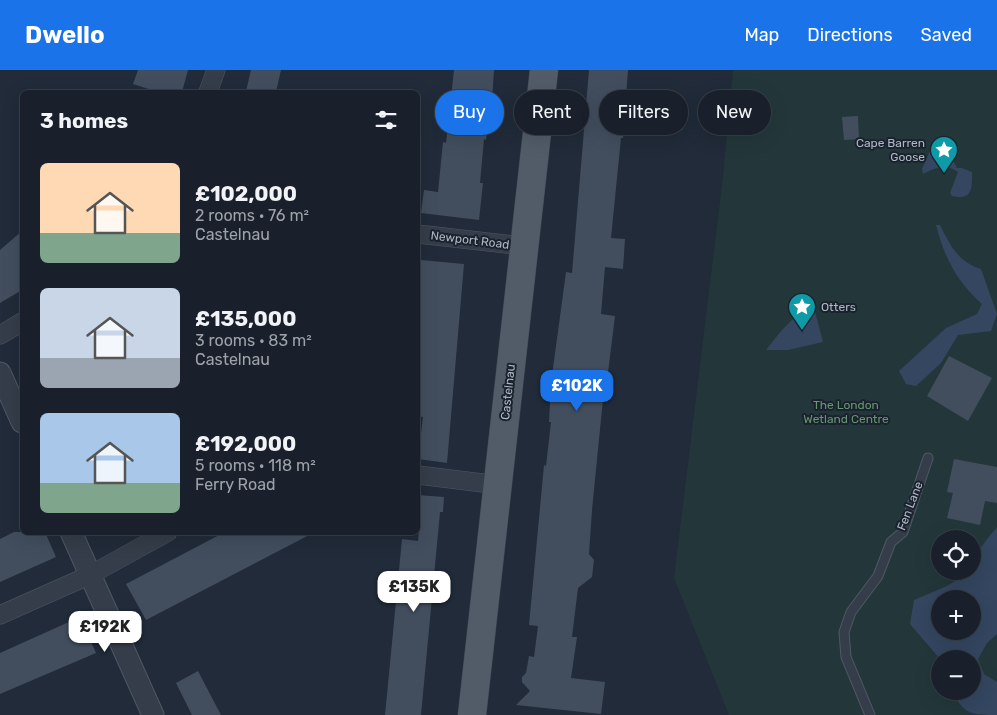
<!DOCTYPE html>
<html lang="en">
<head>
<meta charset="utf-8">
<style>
  :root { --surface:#19202b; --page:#222833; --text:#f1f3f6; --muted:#9fa3a9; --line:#373e47; --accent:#1a73e8 }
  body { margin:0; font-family:Rubik,sans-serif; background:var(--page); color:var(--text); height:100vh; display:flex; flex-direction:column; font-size:19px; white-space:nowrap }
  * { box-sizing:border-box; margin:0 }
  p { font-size:16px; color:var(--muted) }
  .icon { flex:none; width:28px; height:28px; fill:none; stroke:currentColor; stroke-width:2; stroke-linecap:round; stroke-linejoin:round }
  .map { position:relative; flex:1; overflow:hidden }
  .sheet { position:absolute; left:20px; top:20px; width:400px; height:445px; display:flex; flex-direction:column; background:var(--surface); border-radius:8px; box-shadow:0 5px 20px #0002,0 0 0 1px var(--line) }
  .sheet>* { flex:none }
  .guide { position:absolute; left:435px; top:20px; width:475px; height:45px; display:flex; gap:10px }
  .buttons { position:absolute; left:931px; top:460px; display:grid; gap:10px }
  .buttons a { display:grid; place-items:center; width:50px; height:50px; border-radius:50%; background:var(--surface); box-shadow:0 5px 20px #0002,0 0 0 1px var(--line); font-size:25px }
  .price { position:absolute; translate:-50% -42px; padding:0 11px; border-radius:10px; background:#fff; color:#222; font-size:16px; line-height:32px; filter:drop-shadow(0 1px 2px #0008) }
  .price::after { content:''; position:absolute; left:50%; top:30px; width:15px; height:11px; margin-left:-8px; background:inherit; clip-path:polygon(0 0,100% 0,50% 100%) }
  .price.active { background:var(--accent); color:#fff }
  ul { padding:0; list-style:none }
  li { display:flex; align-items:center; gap:15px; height:125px; padding:0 20px }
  li span { display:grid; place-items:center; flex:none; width:140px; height:100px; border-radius:8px; color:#555 }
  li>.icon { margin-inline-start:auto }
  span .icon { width:60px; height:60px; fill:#fffc; stroke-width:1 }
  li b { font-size:21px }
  h2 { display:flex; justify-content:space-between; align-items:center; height:60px; padding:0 20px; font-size:21px }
  .chip { padding:0 18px; border-radius:22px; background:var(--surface); box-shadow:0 5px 20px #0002,0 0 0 1px var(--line); font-size:18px; line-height:45px }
  .chip.active { background:var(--accent); color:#fff }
  header { display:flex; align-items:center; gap:30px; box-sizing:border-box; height:70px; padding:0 25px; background:var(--accent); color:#fff }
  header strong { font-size:24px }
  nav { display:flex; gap:28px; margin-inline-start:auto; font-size:18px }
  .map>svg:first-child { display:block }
  .green { fill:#23373a; fill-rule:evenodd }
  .water { fill:#344660; fill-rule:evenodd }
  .building { fill:#424e5e }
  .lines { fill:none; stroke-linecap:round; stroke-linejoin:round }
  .service-casing { stroke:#4f5864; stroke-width:11 }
  .minor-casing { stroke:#4f5864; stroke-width:19 }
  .tertiary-casing { stroke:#4f5864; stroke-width:23 }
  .primary-casing { stroke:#3e4653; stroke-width:29 }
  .service { stroke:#343d49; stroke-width:9 }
  .minor { stroke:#343d49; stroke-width:18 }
  .tertiary { stroke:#343d49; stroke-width:21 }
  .primary { stroke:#525c69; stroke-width:28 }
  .labels { text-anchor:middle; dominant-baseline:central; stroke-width:4; stroke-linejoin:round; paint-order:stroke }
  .poi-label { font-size:12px; fill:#afb8c6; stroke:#1a222e; text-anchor:end }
  .street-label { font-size:12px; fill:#afb8c6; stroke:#1a222e }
  .park-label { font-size:12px; fill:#669771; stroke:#1a222e }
</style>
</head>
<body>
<header>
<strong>Dwello</strong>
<nav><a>Map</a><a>Directions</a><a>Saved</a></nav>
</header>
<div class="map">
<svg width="997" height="645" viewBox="0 0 997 645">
  <rect width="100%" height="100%" fill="#212b39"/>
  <path class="green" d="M733 0H997V645H729L674 508 723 107ZM940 469H972V501H940ZM940 529H972V561H940ZM940 589H972V621H940Z"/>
  <path class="water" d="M933 74 946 78 957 98H962L972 102C972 118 973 131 952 126L950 123 958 102C946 93 935 98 923 104L922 99Z
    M936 155H940C950 175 958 192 981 199L997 244 991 261 958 265 941 293 916 316 906 314 899 301 946 258 977 244 982 234C957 212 944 187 936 155Z
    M812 230 823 272 788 280H766L781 261Z
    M997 457V564L987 573 978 589 984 604 997 612V645C973 645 963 645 953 621H972V589H940L910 554 914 530 947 516 972 501C972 486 988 468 997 457ZM940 529H972V561H940Z"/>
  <path class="building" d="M138 0H188L182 22H158L133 14Z
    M251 0H281L276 22 246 21Z
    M454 0H494L492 31H490L486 70 484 69 480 113H483L479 150 421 143 424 120 438 122 443 72 446 73Z
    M589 0H628L623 68H621L611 168 625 169 623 199 605 197 601 244 615 246 606 319H604L592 440 589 484 594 490 592 507 578 518 572 567H577L571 608 605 612 601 644 516 635 530 621 522 612V607L526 603 529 586 534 587 538 556 529 555 544 395 546 396 551 352H549L551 313 566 202 572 203Z
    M858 46 859 69 844 70 842 47Z
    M22 161V220L0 233V180Z
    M421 190 464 194 447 393 418 389 423 347 418 346V222Z
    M949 286 992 308 968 351 927 326Z
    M954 389 997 397V433L985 431 980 455 947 448 953 423 947 422Z
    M418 425 444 427 443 442H440L421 645H385L402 469 418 471 421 440 418 439Z
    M14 462H45L56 487 0 512V469Z
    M225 462H315L146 550 126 514Z
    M80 547 96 583 0 624V583Z
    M198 601 210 624 221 645H192L176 613Z"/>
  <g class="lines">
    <defs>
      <path id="service" d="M870 645 846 587 844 562 851 542 878 506 891 472 903 462 928 388"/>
      <path id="minor" d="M208 22 216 0
        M418 164 523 176
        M0 265 22 252
        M418 405 499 415
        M0 545 90 505 168 462"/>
      <path id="tertiary" d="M0 303 22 352
        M71 462 153 645"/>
      <path id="primary" d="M472 645 544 0"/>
    </defs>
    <use href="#service" class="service-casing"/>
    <use href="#minor" class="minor-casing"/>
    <use href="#tertiary" class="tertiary-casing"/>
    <use href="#primary" class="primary-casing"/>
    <use href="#service" class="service"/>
    <use href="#minor" class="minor"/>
    <use href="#tertiary" class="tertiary"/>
    <use href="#primary" class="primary"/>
  </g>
  <defs>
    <symbol id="sight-pin" viewBox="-11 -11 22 30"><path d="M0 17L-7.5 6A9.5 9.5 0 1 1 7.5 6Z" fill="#0f9aa8" stroke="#1a222e"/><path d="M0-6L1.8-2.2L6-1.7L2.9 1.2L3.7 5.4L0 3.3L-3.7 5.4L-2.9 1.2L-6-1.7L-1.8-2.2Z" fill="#fff"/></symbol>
  </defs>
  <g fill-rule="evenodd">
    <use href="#sight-pin" x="928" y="64" width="32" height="43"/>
    <use href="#sight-pin" x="786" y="221" width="32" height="43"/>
  </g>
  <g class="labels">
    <g class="poi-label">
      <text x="925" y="73">Cape Barren<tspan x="925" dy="14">Goose</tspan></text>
      <text x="821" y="237" text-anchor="start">Otters</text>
    </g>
    <g class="street-label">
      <text transform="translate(470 170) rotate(7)">Newport Road</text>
      <text transform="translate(508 322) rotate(-84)">Castelnau</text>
      <text transform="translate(910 436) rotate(-69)">Fen Lane</text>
    </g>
    <g class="park-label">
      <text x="846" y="335">The London<tspan x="846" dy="14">Wetland Centre</tspan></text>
    </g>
  </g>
</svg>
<div class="buttons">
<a><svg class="icon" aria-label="locate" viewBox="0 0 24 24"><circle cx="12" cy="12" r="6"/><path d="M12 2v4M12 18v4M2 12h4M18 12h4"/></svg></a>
<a>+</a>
<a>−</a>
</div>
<b class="price active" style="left:577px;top:342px">£102K</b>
<b class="price" style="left:414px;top:543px">£135K</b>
<b class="price" style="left:105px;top:583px">£192K</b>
<div class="guide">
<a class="chip active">Buy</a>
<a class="chip">Rent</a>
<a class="chip">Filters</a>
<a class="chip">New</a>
</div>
<section class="sheet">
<h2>3 homes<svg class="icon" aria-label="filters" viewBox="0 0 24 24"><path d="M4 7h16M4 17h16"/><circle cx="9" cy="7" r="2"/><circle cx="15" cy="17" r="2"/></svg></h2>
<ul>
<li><span style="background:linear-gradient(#ffd9b3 70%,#7fa58c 0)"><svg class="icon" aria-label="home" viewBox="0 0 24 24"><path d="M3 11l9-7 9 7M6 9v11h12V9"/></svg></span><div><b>£102,000</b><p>2 rooms · 76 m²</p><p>Castelnau</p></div></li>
<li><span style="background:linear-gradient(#c9d6e8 70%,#9aa5b1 0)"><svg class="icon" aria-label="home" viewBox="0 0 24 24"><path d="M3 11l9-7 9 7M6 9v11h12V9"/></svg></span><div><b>£135,000</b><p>3 rooms · 83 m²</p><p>Castelnau</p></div></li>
<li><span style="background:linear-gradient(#a9c7e8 70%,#7fa58c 0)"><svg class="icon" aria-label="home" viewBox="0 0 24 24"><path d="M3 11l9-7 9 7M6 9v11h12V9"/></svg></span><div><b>£192,000</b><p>5 rooms · 118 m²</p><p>Ferry Road</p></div></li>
</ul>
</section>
</div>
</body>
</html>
